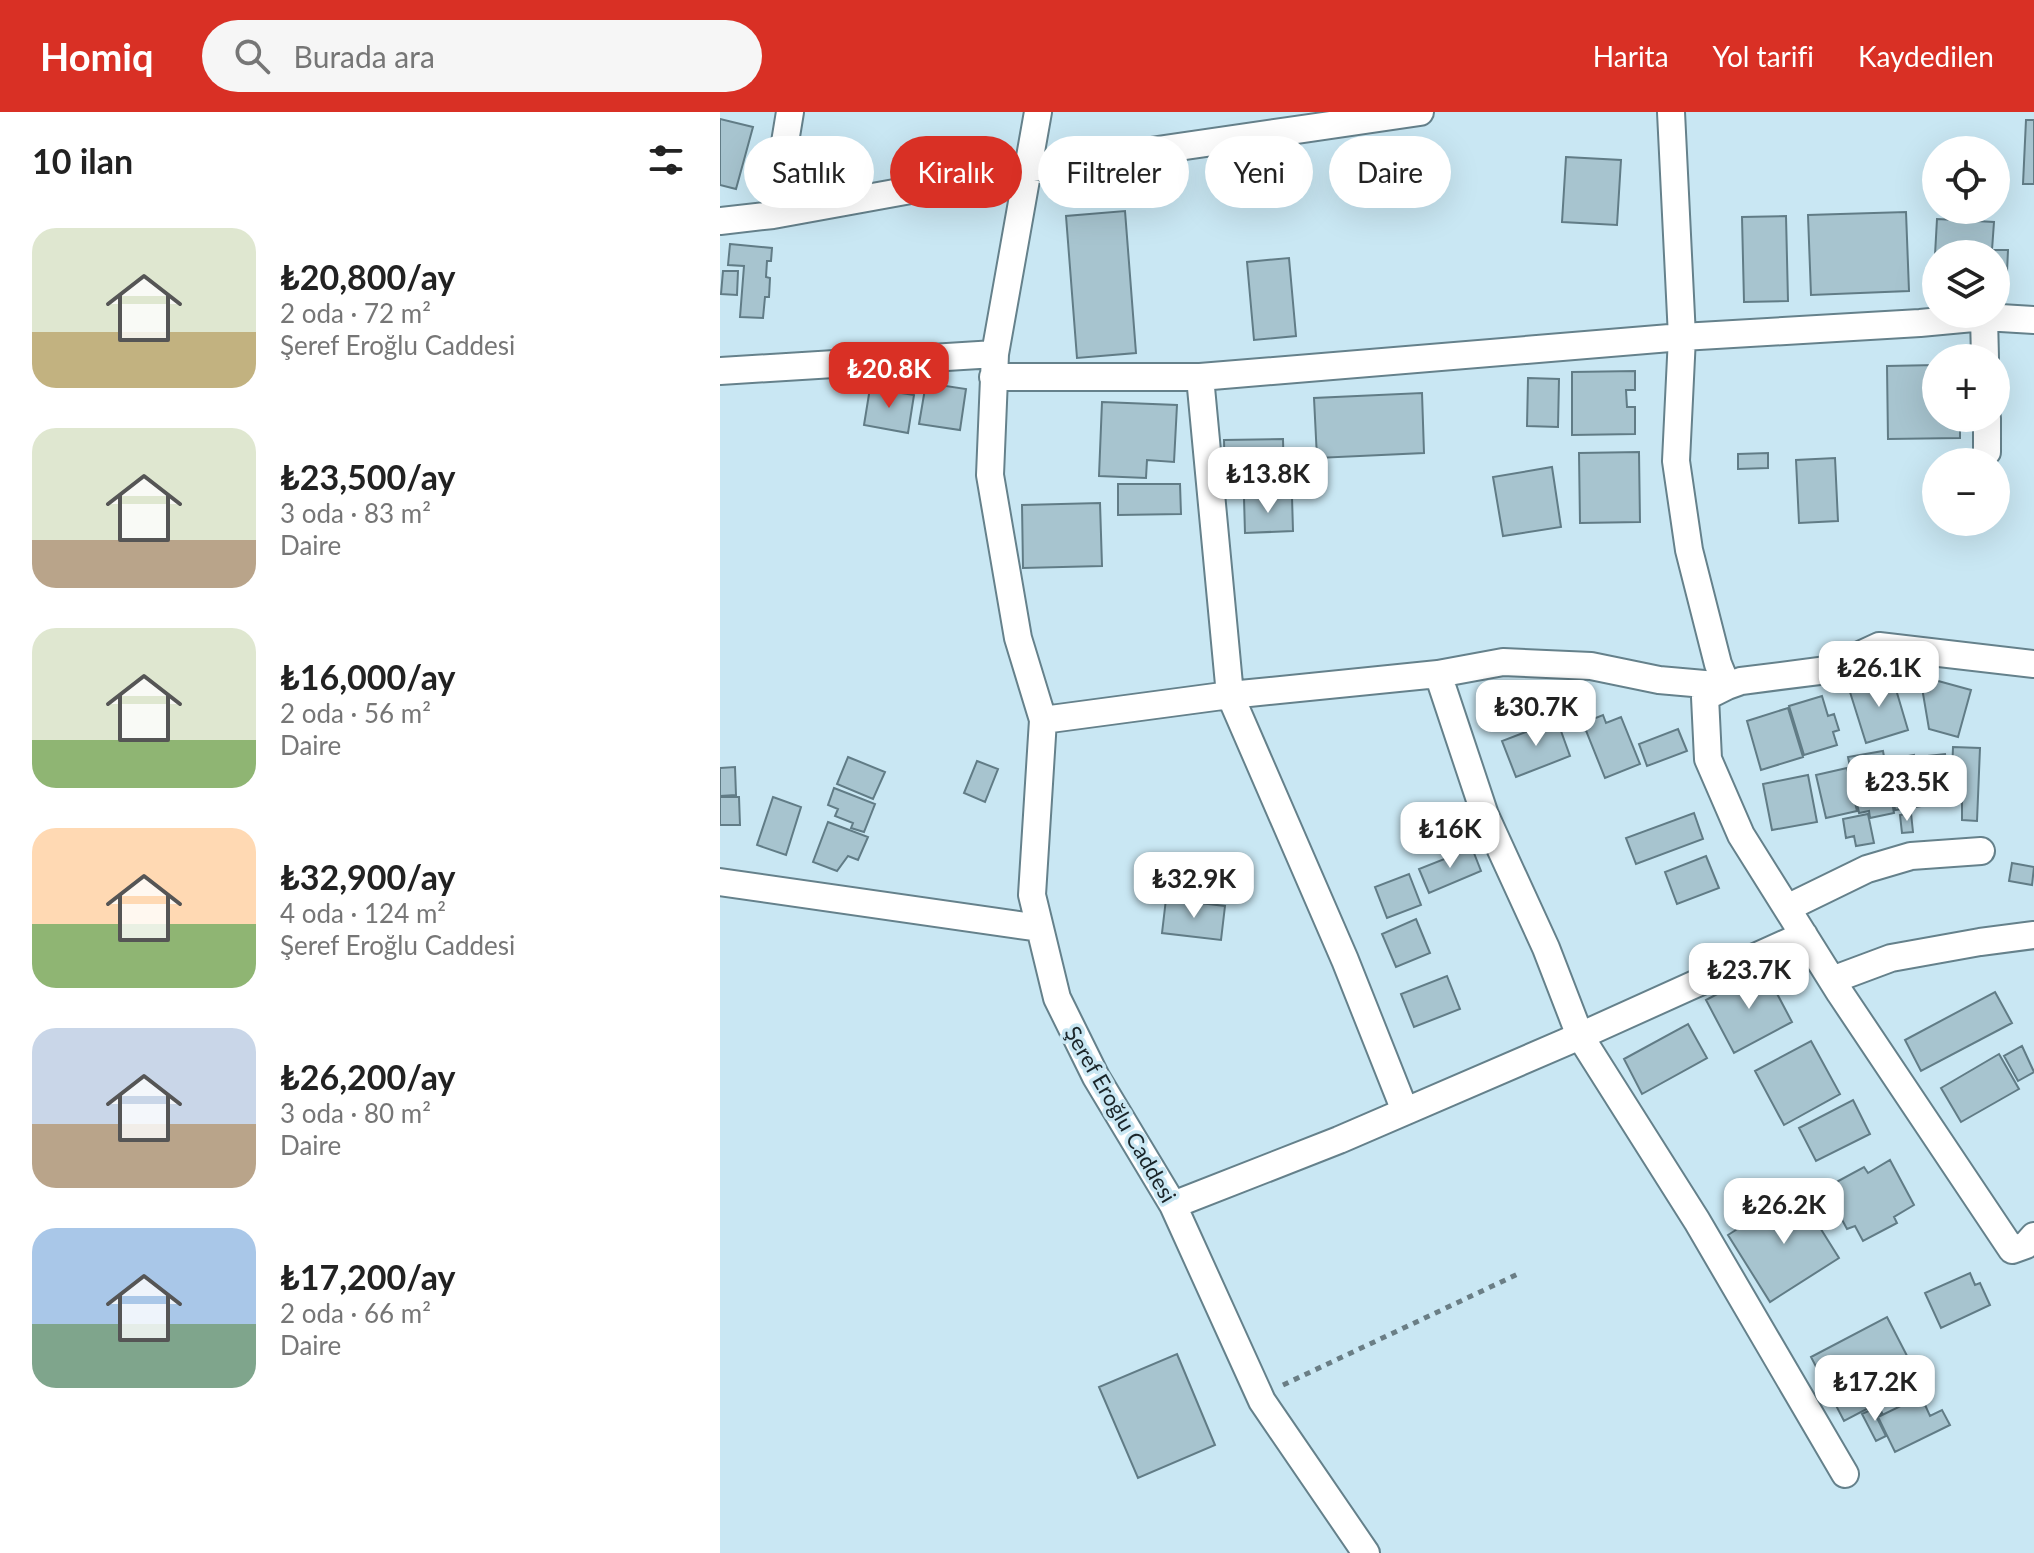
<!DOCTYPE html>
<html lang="tr">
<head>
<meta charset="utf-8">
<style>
  :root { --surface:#fff; --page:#f6f6f6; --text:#222; --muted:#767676; --accent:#d93025 }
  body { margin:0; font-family:Lato,sans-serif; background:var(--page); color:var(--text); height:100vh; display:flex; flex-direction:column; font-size:30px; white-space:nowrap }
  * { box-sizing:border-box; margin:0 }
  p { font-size:26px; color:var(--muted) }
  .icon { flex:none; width:44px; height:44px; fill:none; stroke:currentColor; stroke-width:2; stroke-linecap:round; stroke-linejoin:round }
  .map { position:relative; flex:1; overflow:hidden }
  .sheet { display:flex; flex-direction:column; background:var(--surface); width:720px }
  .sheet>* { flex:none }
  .guide { position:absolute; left:24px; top:24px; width:760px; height:72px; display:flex; gap:16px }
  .controls { position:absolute; left:1202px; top:24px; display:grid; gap:16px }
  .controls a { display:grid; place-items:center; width:88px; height:88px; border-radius:50%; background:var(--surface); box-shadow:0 8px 32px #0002; font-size:40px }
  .price { position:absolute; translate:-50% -68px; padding:0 18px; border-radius:16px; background:#fff; color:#222; font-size:26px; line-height:52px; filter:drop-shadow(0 2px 4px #0008) }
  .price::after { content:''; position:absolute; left:50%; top:48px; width:24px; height:18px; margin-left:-12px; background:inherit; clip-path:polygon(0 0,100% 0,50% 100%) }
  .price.current { background:var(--accent); color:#fff }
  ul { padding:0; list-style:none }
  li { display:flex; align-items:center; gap:24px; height:200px; padding:0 32px }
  li span { display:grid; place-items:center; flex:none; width:224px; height:160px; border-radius:24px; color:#555 }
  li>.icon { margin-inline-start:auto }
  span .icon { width:96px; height:96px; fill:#fffc; stroke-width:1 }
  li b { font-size:34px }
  h2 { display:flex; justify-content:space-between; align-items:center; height:96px; padding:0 32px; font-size:34px }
  .tag { padding:0 28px; border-radius:36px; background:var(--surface); box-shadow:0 8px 32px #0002; font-size:28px; line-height:72px }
  .tag.current { background:var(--accent); color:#fff }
  header { display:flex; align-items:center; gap:48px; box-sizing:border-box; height:112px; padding:0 40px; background:var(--accent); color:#fff }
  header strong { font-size:38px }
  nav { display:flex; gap:44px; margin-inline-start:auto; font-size:28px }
  .search { width:560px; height:72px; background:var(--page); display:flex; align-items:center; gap:20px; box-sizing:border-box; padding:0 28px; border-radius:44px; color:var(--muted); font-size:30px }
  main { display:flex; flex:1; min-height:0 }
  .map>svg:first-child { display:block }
  .building { fill:#a7c4cf; stroke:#617c86; stroke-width:2 }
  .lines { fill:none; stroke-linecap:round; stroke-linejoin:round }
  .minor-casing { stroke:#65818b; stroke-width:30 }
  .path { stroke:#6a7e85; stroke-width:5; stroke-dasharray:6 6; stroke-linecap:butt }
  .minor { stroke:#fff; stroke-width:26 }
  .labels { text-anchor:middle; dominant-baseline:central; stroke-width:7; stroke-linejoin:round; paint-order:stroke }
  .street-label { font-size:22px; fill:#1a2529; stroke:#c9e7f3 }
</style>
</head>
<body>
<header>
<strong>Homiq</strong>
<div class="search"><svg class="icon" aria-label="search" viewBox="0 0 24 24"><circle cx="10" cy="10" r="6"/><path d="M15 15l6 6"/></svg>Burada ara</div>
<nav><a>Harita</a><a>Yol tarifi</a><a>Kaydedilen</a></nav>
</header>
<main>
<section class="sheet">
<h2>10 ilan<svg class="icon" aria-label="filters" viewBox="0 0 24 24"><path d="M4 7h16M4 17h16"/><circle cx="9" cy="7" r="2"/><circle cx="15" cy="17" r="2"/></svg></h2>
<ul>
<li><span style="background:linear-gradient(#dfe7d0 65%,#c2b280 0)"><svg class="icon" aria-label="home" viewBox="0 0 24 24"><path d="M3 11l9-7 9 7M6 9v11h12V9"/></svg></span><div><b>₺20,800/ay</b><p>2 oda · 72 m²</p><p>Şeref Eroğlu Caddesi</p></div></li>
<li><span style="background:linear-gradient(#dfe7d0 70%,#b9a48a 0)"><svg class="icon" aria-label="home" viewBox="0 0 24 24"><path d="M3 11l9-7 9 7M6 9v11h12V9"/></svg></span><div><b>₺23,500/ay</b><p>3 oda · 83 m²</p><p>Daire</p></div></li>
<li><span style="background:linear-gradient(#dfe7d0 70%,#8fb573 0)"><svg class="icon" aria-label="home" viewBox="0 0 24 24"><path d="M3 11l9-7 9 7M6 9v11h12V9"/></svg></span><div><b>₺16,000/ay</b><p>2 oda · 56 m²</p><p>Daire</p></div></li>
<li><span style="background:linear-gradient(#ffd9b3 60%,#8fb573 0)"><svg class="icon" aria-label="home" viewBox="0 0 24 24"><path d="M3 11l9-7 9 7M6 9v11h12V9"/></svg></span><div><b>₺32,900/ay</b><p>4 oda · 124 m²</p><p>Şeref Eroğlu Caddesi</p></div></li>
<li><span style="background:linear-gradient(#c9d6e8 60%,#b9a48a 0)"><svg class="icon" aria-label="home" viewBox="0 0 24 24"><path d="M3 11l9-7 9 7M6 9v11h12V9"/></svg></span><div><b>₺26,200/ay</b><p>3 oda · 80 m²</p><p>Daire</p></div></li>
<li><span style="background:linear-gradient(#a9c7e8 60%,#7fa58c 0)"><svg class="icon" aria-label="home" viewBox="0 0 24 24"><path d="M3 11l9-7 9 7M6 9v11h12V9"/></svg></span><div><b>₺17,200/ay</b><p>2 oda · 66 m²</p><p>Daire</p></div></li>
</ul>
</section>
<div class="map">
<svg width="1314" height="1441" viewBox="0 0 1314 1441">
  <rect width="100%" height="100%" fill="#c9e7f3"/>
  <path class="building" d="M0 7 33 15 16 77 0 73Z
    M1306 8H1314V72H1303Z
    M846 45 901 48 897 113 842 110Z
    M405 99 416 241 357 246 346 104Z
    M1186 100 1189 179 1091 183 1088 103Z
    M1066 104 1068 189 1024 190 1022 105Z
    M1217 107 1274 110 1272 138H1288L1286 183 1276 182V142H1216V180L1213 179Z
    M10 132 52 136 51 149H47L46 165 50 166 49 185H45L43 206 20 205 24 154 8 153Z
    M569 146 576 224 534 228 527 150Z
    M3 159H18L17 183 1 182Z
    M1216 253V306H1240V326L1168 327 1167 254Z
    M915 259V278H906L907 295H915V322L852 323V260Z
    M808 266 839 267 838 315 807 314Z
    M206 271 246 277 240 318 199 312Z
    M150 276 194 283 188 321 144 313Z
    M702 281 704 341 597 346 594 286Z
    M382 290 457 293 454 350 427 348 426 366 379 364Z
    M563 327 564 369 505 371 504 328Z
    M919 340 920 410 860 411 859 341Z
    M1048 341V356L1018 357V342Z
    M1115 346 1118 409 1079 411 1076 348Z
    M832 355 841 415 783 424 773 365Z
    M398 372H460L461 402 398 403Z
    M572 385 573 419 525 421 524 386Z
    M380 391 382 454 303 456 302 393Z
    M1172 564 1188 618 1146 631 1129 577Z
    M1200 564 1251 578 1238 625 1209 617Z
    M1102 584 1108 604 1114 602 1119 618 1113 620 1117 633 1084 643 1069 594Z
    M1068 596 1083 645 1041 658 1027 609Z
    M883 603 886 611 901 605 920 652 885 666 863 611Z
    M837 608 850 644 796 665 782 629Z
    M958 617 967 639 927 654 919 632Z
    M1233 635 1260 636 1257 709 1242 708V691H1231Z
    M1163 639 1174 701 1150 706 1149 699 1139 701 1128 645Z
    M1225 642 1230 676 1203 679 1199 645Z
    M1194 643 1202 694 1175 698 1167 648Z
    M128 645 165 660 153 687 117 672Z
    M257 649 278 657 265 690 244 681Z
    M15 655 16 683 0 684V656Z
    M1127 656 1137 699 1106 706 1096 663Z
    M1088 663 1097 710 1052 718 1043 672Z
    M114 676 155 692 144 720 131 716 133 711 115 704 118 697 108 693Z
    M0 685H19L20 713H0Z
    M53 685 81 695 66 743 37 733Z
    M974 701 983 727 916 752 906 726Z
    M1191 701 1193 720 1182 721 1180 703Z
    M1148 702 1154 731 1136 734 1134 724 1126 726 1123 707Z
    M108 710 148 725 138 748 128 744 117 759 93 750Z
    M752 736 761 759 709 781 699 757Z
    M986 744 999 776 957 792 945 760Z
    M1292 751 1314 755 1312 773 1289 769Z
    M689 762 701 793 667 806 655 775Z
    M446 787 505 794 501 828 442 821Z
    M696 807 710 841 676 855 662 822Z
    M1044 857 1072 910 1014 941 986 888Z
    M727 864 740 897 694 915 681 882Z
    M1275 880 1292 911 1201 959 1185 928Z
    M968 912 987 946 922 982 904 947Z
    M1091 929 1120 982 1064 1013 1035 959Z
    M1302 934 1314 960 1298 969 1284 944Z
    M1279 942 1299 977 1241 1010 1221 976Z
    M1133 988 1150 1022 1096 1049 1079 1016Z
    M1170 1048 1194 1093 1174 1105 1177 1111 1143 1129 1135 1114 1127 1117 1112 1089 1118 1086 1111 1073 1144 1055 1148 1061Z
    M1077 1079 1119 1146 1050 1190 1008 1123Z
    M1250 1161 1255 1173 1260 1171 1270 1193 1221 1216 1205 1181Z
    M1167 1205 1200 1269 1124 1309 1091 1245Z
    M457 1242 495 1333 418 1366 379 1275Z
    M1201 1284 1210 1304 1222 1298 1230 1313 1175 1340 1158 1305Z
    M1159 1294 1162 1301 1156 1304 1166 1324 1156 1329 1142 1302Z"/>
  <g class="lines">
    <defs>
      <path id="minor" d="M70 0 53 103 307 57 700 0
        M318 0 275 242 270 363 298 526 323 608 312 783 337 886 376 965 453 1093 542 1289 646 1441
        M0 109 53 103
        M1264 205 1265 246
        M1314 208 1264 205 1200 211 962 225 956 349 969 438 998 552 1007 574 985 585 988 647 1021 723 1120 881 1292 1138 1306 1133 1314 1124
        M0 259 275 242
        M273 265H480L962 225 951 0
        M480 265 510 583 625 848 685 999
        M1267 306V340
        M718 562 783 550 871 554 939 568 1007 574 1021 569 1107 558 1159 534 1314 552
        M323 608 510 583 718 562 765 703 826 836 860 924 977 1109 1125 1362
        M0 770 320 816
        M1067 796 1147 757 1191 744 1261 739
        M1112 868 1171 846 1260 830 1314 823
        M453 1093 619 1028 860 924 1084 823"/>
    </defs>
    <use href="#minor" class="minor-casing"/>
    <path class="path" d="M563 1273 800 1161"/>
    <use href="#minor" class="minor"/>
  </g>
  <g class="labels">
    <g class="street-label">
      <text transform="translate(401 1002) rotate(60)">Şeref Eroğlu Caddesi</text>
    </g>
  </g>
</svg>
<div class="controls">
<a><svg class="icon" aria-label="locate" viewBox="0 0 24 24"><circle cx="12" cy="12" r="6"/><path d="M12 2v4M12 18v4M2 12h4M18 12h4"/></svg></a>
<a><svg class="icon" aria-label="layers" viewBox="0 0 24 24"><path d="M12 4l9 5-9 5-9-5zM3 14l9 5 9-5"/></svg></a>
<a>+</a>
<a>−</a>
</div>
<b class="price current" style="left:169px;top:298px">₺20.8K</b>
<b class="price" style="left:548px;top:403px">₺13.8K</b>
<b class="price" style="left:1159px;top:597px">₺26.1K</b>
<b class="price" style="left:816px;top:636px">₺30.7K</b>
<b class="price" style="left:1187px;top:711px">₺23.5K</b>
<b class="price" style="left:730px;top:758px">₺16K</b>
<b class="price" style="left:474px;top:808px">₺32.9K</b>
<b class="price" style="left:1029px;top:899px">₺23.7K</b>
<b class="price" style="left:1064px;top:1134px">₺26.2K</b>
<b class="price" style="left:1155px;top:1311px">₺17.2K</b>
<div class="guide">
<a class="tag">Satılık</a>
<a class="tag current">Kiralık</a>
<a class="tag">Filtreler</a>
<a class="tag">Yeni</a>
<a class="tag">Daire</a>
</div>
</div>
</main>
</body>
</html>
